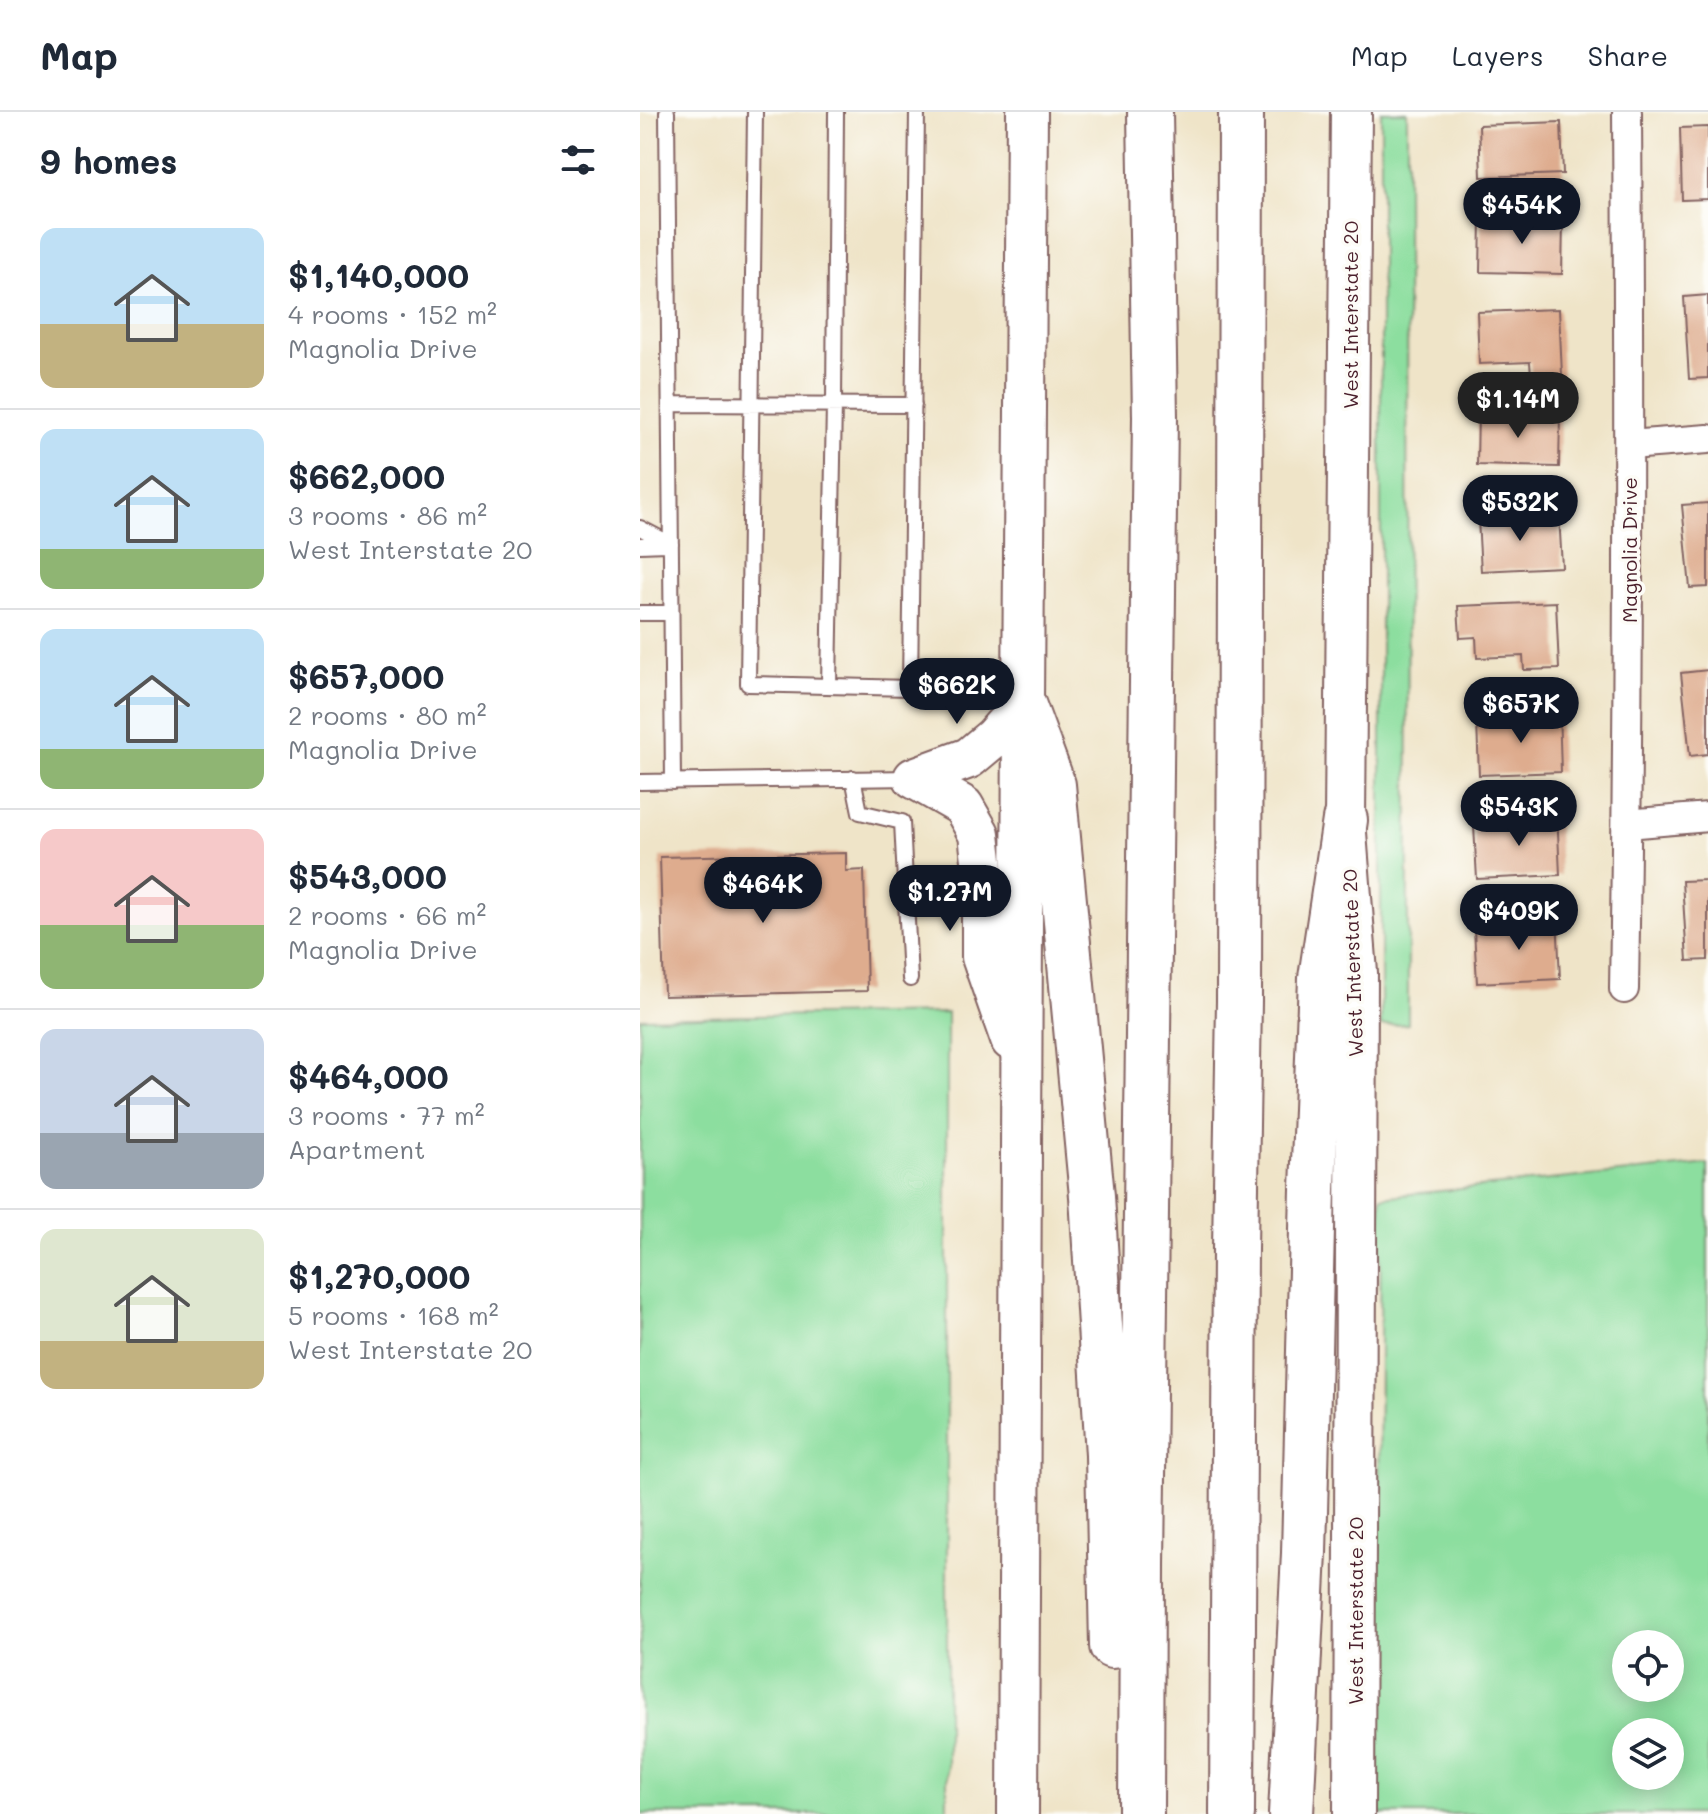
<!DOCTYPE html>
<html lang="en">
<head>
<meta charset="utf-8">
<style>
  :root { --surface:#fff; --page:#f6f6f7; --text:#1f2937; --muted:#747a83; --line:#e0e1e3; --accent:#111827 }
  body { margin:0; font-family:Mali,sans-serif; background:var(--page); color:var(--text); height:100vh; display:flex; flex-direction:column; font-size:30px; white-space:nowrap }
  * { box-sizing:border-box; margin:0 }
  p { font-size:26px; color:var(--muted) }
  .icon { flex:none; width:44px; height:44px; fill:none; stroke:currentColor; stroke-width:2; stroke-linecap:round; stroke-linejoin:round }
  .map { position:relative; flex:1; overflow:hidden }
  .sheet { display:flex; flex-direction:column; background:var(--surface); width:640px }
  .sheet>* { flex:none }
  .buttons { position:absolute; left:972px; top:1518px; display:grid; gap:16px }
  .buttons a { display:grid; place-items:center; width:72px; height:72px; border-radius:50%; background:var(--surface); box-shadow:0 4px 20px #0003; font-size:40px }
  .price { position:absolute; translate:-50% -68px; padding:0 18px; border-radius:28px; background:var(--accent); color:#fff; font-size:26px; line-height:52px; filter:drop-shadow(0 2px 4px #0008) }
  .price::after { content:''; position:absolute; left:50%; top:48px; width:24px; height:18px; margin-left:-12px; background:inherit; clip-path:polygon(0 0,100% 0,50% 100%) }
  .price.active { background:#222; color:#fff }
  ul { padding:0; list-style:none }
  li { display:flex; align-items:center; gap:24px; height:200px; padding:0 40px }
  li+li { border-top:2px solid var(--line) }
  li span { display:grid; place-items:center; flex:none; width:224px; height:160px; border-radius:16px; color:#555 }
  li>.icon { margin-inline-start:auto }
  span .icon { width:96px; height:96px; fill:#fffc; stroke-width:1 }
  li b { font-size:34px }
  h2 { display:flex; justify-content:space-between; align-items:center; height:96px; padding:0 40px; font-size:34px }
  header { display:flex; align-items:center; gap:48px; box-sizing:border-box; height:112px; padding:0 40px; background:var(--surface); border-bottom:2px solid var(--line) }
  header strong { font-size:38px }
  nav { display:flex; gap:44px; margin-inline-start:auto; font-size:28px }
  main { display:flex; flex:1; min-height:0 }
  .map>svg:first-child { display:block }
  .green { fill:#8cde9f; stroke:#6b7e65; stroke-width:2; fill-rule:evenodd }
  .building { fill:#deac8e }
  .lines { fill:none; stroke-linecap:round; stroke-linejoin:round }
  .service-casing { stroke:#846462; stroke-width:18 }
  .minor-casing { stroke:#846462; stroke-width:32 }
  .secondary-casing { stroke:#846462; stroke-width:44 }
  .motorway-casing { stroke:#846462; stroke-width:48 }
  .service { stroke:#fff; stroke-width:14 }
  .minor { stroke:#fff; stroke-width:28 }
  .secondary { stroke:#fff; stroke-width:40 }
  .motorway { stroke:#fff; stroke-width:44 }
  .labels { text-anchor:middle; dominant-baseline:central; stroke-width:7; stroke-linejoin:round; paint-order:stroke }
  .street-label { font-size:20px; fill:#4a1f2b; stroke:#fdfcf7 }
</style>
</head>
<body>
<header>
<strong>Map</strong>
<nav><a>Map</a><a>Layers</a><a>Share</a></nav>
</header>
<main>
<section class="sheet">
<h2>9 homes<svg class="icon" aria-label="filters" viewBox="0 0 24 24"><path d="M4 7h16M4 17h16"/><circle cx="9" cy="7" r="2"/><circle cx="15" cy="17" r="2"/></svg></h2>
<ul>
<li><span style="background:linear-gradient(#bfe0f5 60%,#c2b280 0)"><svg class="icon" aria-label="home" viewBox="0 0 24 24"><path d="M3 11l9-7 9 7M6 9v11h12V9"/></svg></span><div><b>$1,140,000</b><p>4 rooms · 152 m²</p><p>Magnolia Drive</p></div></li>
<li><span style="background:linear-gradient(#bfe0f5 75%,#8fb573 0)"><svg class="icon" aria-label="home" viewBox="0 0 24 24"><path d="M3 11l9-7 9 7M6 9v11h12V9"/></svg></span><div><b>$662,000</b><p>3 rooms · 86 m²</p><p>West Interstate 20</p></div></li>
<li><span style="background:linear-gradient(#bfe0f5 75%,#8fb573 0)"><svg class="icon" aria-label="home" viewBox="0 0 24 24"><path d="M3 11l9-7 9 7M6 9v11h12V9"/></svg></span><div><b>$657,000</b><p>2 rooms · 80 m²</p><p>Magnolia Drive</p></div></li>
<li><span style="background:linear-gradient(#f6c9c9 60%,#8fb573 0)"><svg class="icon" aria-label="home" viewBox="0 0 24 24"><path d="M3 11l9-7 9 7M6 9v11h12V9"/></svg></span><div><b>$543,000</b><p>2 rooms · 66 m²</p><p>Magnolia Drive</p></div></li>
<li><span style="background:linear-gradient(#c9d6e8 65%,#9aa5b1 0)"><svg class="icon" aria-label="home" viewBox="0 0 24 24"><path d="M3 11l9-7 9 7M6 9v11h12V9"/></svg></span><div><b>$464,000</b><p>3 rooms · 77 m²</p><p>Apartment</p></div></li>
<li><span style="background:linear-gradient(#dfe7d0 70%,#c2b280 0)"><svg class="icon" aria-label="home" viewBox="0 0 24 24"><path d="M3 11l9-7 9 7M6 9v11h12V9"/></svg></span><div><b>$1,270,000</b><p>5 rooms · 168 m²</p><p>West Interstate 20</p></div></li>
</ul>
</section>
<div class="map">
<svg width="1068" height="1702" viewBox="0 0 1068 1702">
  <rect width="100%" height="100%" fill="#fdfcf7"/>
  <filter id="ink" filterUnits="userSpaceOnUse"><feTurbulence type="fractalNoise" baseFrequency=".0125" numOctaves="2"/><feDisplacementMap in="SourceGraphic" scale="16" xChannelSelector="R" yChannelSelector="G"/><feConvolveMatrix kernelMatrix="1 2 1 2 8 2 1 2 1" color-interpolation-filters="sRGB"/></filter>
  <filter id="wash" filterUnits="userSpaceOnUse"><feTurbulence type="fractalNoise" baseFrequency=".006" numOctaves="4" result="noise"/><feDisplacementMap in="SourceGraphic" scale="32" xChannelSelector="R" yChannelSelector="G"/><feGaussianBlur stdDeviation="1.8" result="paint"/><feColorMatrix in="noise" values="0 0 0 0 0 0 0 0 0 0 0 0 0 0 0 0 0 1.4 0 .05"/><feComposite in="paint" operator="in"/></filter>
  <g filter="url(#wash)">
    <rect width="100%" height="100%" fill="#efe4c8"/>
    <path class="green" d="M741 0H767L768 912 741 914Z
      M307 901V1702H0V906Z
      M1068 1052V1702H737L741 1085ZM1030 1532V1576H986V1532ZM1030 1620V1664H986V1620Z"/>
    <g id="blocks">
      <path class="building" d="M921 10 923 62 841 65 839 13Z
        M1068 15V87L1042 88 1040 16Z
        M841 107 923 109 922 162 840 160Z
        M1068 183V266L1049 267 1044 185Z
        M919 197 922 263 891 264 890 250 839 252 837 200Z
        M838 301 920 303 919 355 837 353Z
        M1068 391V475L1050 476 1042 393Z
        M919 403 922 455 841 459 838 407Z
        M916 490 919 557 884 558 883 544 837 546 836 525 820 526 818 494Z
        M1068 558V642L1050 644 1041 561Z
        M919 596 921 660 839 663 837 610 891 608V597Z
        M917 699 920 763 837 767 834 714 888 711 887 701Z
        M206 741V759L224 758 227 879 24 884 20 745Z
        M1068 768V848L1047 849 1042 769Z
        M917 803 920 867 837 871 834 817 888 815V804Z"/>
    </g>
  </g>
  <g filter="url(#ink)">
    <use href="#blocks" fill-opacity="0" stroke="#846462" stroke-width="2"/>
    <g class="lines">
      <defs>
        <path id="service" d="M27 0 33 670
          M115 0 108 572 270 576 277 0
          M30 292 274 293
          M0 416 31 432
          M0 433 26 432
          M0 501H31
          M189 574 194 292 196 0
          M213 666 220 700 262 710 270 867
          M0 670 273 666"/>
        <path id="minor" d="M989 333 1068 327
          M987 712 1068 705
          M984 877C989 584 989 292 987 0"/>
        <path id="secondary" d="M711 0 705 708 717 861 714 1702
          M274 666 323 694 339 722 342 748V845L371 928
          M274 666 329 646 354 625 383 592
          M378 1702 383 592 387 0"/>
        <path id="motorway" d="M383 592 413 673 452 1084 468 1343 472 1534
          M501 1702 502 1453 515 305 510 0
          M592 1702 595 1137 599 889 601 0
          M651 1702 664 1441 673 1077 681 866 705 708"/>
      </defs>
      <use href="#service" class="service-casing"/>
      <use href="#minor" class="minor-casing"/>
      <use href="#secondary" class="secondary-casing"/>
      <use href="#motorway" class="motorway-casing"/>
      <use href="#service" class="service"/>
      <use href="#minor" class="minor"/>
      <use href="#secondary" class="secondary"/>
      <use href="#motorway" class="motorway"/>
    </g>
  </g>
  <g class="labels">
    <g class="street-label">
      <text transform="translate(710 203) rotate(-90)">West Interstate 20</text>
      <text transform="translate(989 438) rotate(-90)">Magnolia Drive</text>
      <text transform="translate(712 851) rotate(-92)">West Interstate 20</text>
      <text transform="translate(715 1499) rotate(-90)">West Interstate 20</text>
    </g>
  </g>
</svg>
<div class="buttons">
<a><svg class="icon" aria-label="locate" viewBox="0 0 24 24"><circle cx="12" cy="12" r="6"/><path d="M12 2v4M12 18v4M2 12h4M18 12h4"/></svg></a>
<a><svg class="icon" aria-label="layers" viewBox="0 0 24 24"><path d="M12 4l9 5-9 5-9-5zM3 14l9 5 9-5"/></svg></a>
</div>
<b class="price" style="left:882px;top:134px">$454K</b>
<b class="price active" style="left:878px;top:328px">$1.14M</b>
<b class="price" style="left:880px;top:431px">$532K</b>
<b class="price" style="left:317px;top:614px">$662K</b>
<b class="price" style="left:881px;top:633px">$657K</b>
<b class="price" style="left:879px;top:736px">$543K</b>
<b class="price" style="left:123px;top:813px">$464K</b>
<b class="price" style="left:310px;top:821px">$1.27M</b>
<b class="price" style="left:879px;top:840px">$409K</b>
</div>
</main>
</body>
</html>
